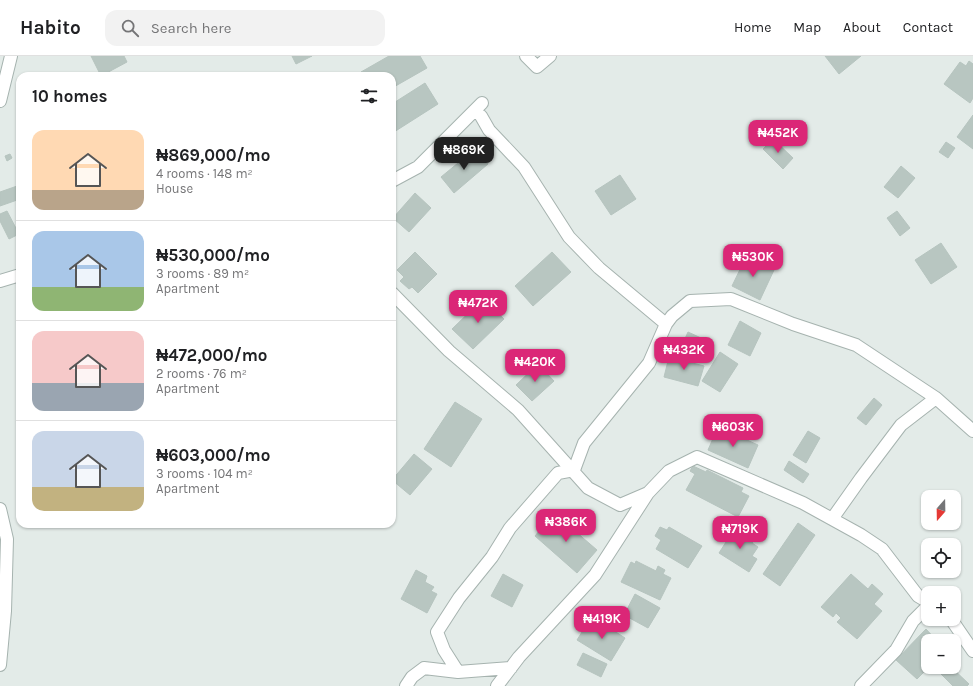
<!DOCTYPE html>
<html lang="en">
<head>
<meta charset="utf-8">
<style>
  :root { --surface:#fff; --page:#f2f2f2; --text:#202124; --muted:#757577; --line:#e0e0e0; --accent:#db2777 }
  body { margin:0; font-family:Karla,sans-serif; background:var(--page); color:var(--text); height:100vh; display:flex; flex-direction:column; font-size:15px; white-space:nowrap }
  * { box-sizing:border-box; margin:0 }
  p { font-size:13px; color:var(--muted) }
  .icon { flex:none; width:22px; height:22px; fill:none; stroke:currentColor; stroke-width:2; stroke-linecap:round; stroke-linejoin:round }
  .map { position:relative; flex:1; overflow:hidden }
  .details { position:absolute; left:16px; top:16px; width:380px; height:456px; display:flex; flex-direction:column; background:var(--surface); border-radius:12px; box-shadow:0 1px 3px #0004 }
  .details>* { flex:none }
  .needle { width:26px; rotate:200deg }
  .tools { position:absolute; left:921px; top:434px; display:grid; gap:8px }
  .tools a { display:grid; place-items:center; width:40px; height:40px; border-radius:8px; background:var(--surface); box-shadow:0 1px 3px #0004; font-size:20px }
  .price { position:absolute; translate:-50% -34px; padding:0 9px; border-radius:8px; background:var(--accent); color:#fff; font-size:13px; line-height:26px; filter:drop-shadow(0 1px 2px #0008) }
  .price::after { content:''; position:absolute; left:50%; top:24px; width:12px; height:9px; margin-left:-6px; background:inherit; clip-path:polygon(0 0,100% 0,50% 100%) }
  .price.active { background:#222; color:#fff }
  ul { padding:0; list-style:none }
  li { display:flex; align-items:center; gap:12px; height:100px; padding:0 16px }
  li+li { border-top:1px solid var(--line) }
  li span { display:grid; place-items:center; flex:none; width:112px; height:80px; border-radius:12px; color:#555 }
  li>.icon { margin-inline-start:auto }
  span .icon { width:48px; height:48px; fill:#fffc; stroke-width:1 }
  li b { font-size:17px }
  h2 { display:flex; justify-content:space-between; align-items:center; height:48px; padding:0 16px; font-size:17px }
  header { display:flex; align-items:center; gap:24px; box-sizing:border-box; height:56px; padding:0 20px; background:var(--surface); border-bottom:1px solid var(--line) }
  header strong { font-size:19px }
  nav { display:flex; gap:22px; margin-inline-start:auto; font-size:14px }
  .search { width:280px; height:36px; background:var(--page); display:flex; align-items:center; gap:10px; box-sizing:border-box; padding:0 14px; border-radius:12px; color:var(--muted); font-size:15px }
  .map>svg:first-child { display:block }
  .building { fill:#b8c6c1; stroke:#b6c4bf }
  .lines { fill:none; stroke-linecap:round; stroke-linejoin:round }
  .minor-casing { stroke:#a6b3af; stroke-width:14 }
  .minor { stroke:#fff; stroke-width:12 }
</style>
</head>
<body>
<header>
<strong>Habito</strong>
<div class="search"><svg class="icon" aria-label="search" viewBox="0 0 24 24"><circle cx="10" cy="10" r="6"/><path d="M15 15l6 6"/></svg>Search here</div>
<nav><a>Home</a><a>Map</a><a>About</a><a>Contact</a></nav>
</header>
<div class="map">
<svg width="973" height="630" viewBox="0 0 973 630">
  <rect width="100%" height="100%" fill="#e3ebe8"/>
  <path class="building" d="M91 0H124L127 6 101 20Z
    M292 0H312L296 8Z
    M389 0H420L427 12 392 32V20H363L361 16Z
    M825 0H861L839 18Z
    M969 5 973 8V42L970 47 944 28 960 6 966 10Z
    M34 18H46V20H34Z
    M425 27 438 48 394 76 392 74V48Z
    M973 59V93L957 81Z
    M773 83 793 102 783 113 763 93Z
    M946 86 955 92 948 102 939 96Z
    M475 93 488 108 454 137 441 121Z
    M10 98 12 102 7 105 5 100Z
    M901 110 915 122 898 142 884 131Z
    M620 119 636 143 611 159 595 135Z
    M20 129V143L0 150V136Z
    M415 137 431 152 409 176 393 162Z
    M7 155 19 178 9 183 0 165V158Z
    M897 155 910 172 900 180 887 162Z
    M941 187 957 211 931 228 915 204Z
    M415 196 437 218 418 237 412 231 409 233 400 225 404 221 397 214Z
    M552 196 571 216 533 250 515 230Z
    M746 201 774 214 760 244 732 230Z
    M483 243 504 263 473 293 452 273Z
    M740 265 761 277 750 300 728 289Z
    M688 276 712 287 707 298 683 287Z
    M720 296 738 308 720 336 702 325Z
    M669 301 704 310 698 330 664 321Z
    M538 308 554 325 532 345 516 329Z
    M874 342 882 349 866 369 857 362Z
    M455 346 482 363 451 411 424 393Z
    M718 371 758 389 748 412 708 394Z
    M808 375 820 382 806 407 793 399Z
    M414 398 432 413 410 439 392 424Z
    M789 405 809 418 803 427 784 414Z
    M693 410 706 416 707 414 743 432 741 436 749 440 738 461 686 434 695 418 690 415Z
    M554 457 597 494 577 517 535 480Z
    M798 467 815 479 780 530 763 518Z
    M660 471 667 474 669 471 702 490 688 512 656 493 661 484 655 480Z
    M733 475 740 480 743 476 755 483 752 487 758 491 752 500 757 503 749 516 719 497Z
    M636 505 656 515 658 510 665 514 663 518 671 522 660 544 621 526 631 506 635 508Z
    M416 514 427 520 425 526 434 531 431 535 437 538 427 557 401 543Z
    M503 518 523 529 512 551 491 540Z
    M851 518 868 533 872 528 883 538 874 548 882 555 857 583 837 566 841 562 836 557 833 561 821 551Z
    M635 538 660 552 648 572 624 559Z
    M596 563 625 582 611 605 577 584 587 568 591 571Z
    M926 573 937 585H940H928L929 611 917 623 896 604Z
    M583 597 607 608 601 621 577 609Z
    M946 611H951L969 628 967 630H953L940 617Z"/>
  <g class="lines">
    <defs>
      <path id="minor" d="M526 0 537 11 550 0
        M0 45 11 0
        M392 125 418 111 482 47
        M0 225 20 219
        M392 237 449 295 518 354 588 432 620 449 648 437 669 415 697 401 803 447 861 479 882 493 918 540 928 546
        M666 268 672 260 690 245 731 243 793 268 856 289 936 342 973 375
        M0 453 7 483 5 555 0 609
        M832 463 861 422 901 369 936 342
        M951 563 973 595
        M458 616 511 612
        M406 630 412 621 424 612 458 616 444 594 437 576 459 542 492 501 510 472 558 417 574 414 584 387 649 307 666 268 599 212 569 181 524 111 489 74 481 60
        M497 630 519 601 595 519 648 437
        M861 630 896 594 913 565 928 550"/>
    </defs>
    <use href="#minor" class="minor-casing"/>
    <use href="#minor" class="minor"/>
  </g>
</svg>
<div class="tools">
<a><svg class="needle" viewBox="-14 -14 28 28"><path d="M0-13l5 13h-10z" fill="#e53935"/><path d="M0 13l5-13h-10z" fill="#757577"/></svg></a>
<a><svg class="icon" aria-label="locate" viewBox="0 0 24 24"><circle cx="12" cy="12" r="6"/><path d="M12 2v4M12 18v4M2 12h4M18 12h4"/></svg></a>
<a>+</a>
<a>−</a>
</div>
<b class="price" style="left:778px;top:98px">₦452K</b>
<b class="price active" style="left:464px;top:115px">₦869K</b>
<b class="price" style="left:753px;top:222px">₦530K</b>
<b class="price" style="left:478px;top:268px">₦472K</b>
<b class="price" style="left:684px;top:315px">₦432K</b>
<b class="price" style="left:535px;top:327px">₦420K</b>
<b class="price" style="left:733px;top:392px">₦603K</b>
<b class="price" style="left:566px;top:487px">₦386K</b>
<b class="price" style="left:740px;top:494px">₦719K</b>
<b class="price" style="left:602px;top:584px">₦419K</b>
<section class="details">
<h2>10 homes<svg class="icon" aria-label="filters" viewBox="0 0 24 24"><path d="M4 7h16M4 17h16"/><circle cx="9" cy="7" r="2"/><circle cx="15" cy="17" r="2"/></svg></h2>
<ul>
<li><span style="background:linear-gradient(#ffd9b3 75%,#b9a48a 0)"><svg class="icon" aria-label="home" viewBox="0 0 24 24"><path d="M3 11l9-7 9 7M6 9v11h12V9"/></svg></span><div><b>₦869,000/mo</b><p>4 rooms · 148 m²</p><p>House</p></div></li>
<li><span style="background:linear-gradient(#a9c7e8 70%,#8fb573 0)"><svg class="icon" aria-label="home" viewBox="0 0 24 24"><path d="M3 11l9-7 9 7M6 9v11h12V9"/></svg></span><div><b>₦530,000/mo</b><p>3 rooms · 89 m²</p><p>Apartment</p></div></li>
<li><span style="background:linear-gradient(#f6c9c9 65%,#9aa5b1 0)"><svg class="icon" aria-label="home" viewBox="0 0 24 24"><path d="M3 11l9-7 9 7M6 9v11h12V9"/></svg></span><div><b>₦472,000/mo</b><p>2 rooms · 76 m²</p><p>Apartment</p></div></li>
<li><span style="background:linear-gradient(#c9d6e8 70%,#c2b280 0)"><svg class="icon" aria-label="home" viewBox="0 0 24 24"><path d="M3 11l9-7 9 7M6 9v11h12V9"/></svg></span><div><b>₦603,000/mo</b><p>3 rooms · 104 m²</p><p>Apartment</p></div></li>
</ul>
</section>
</div>
</body>
</html>
